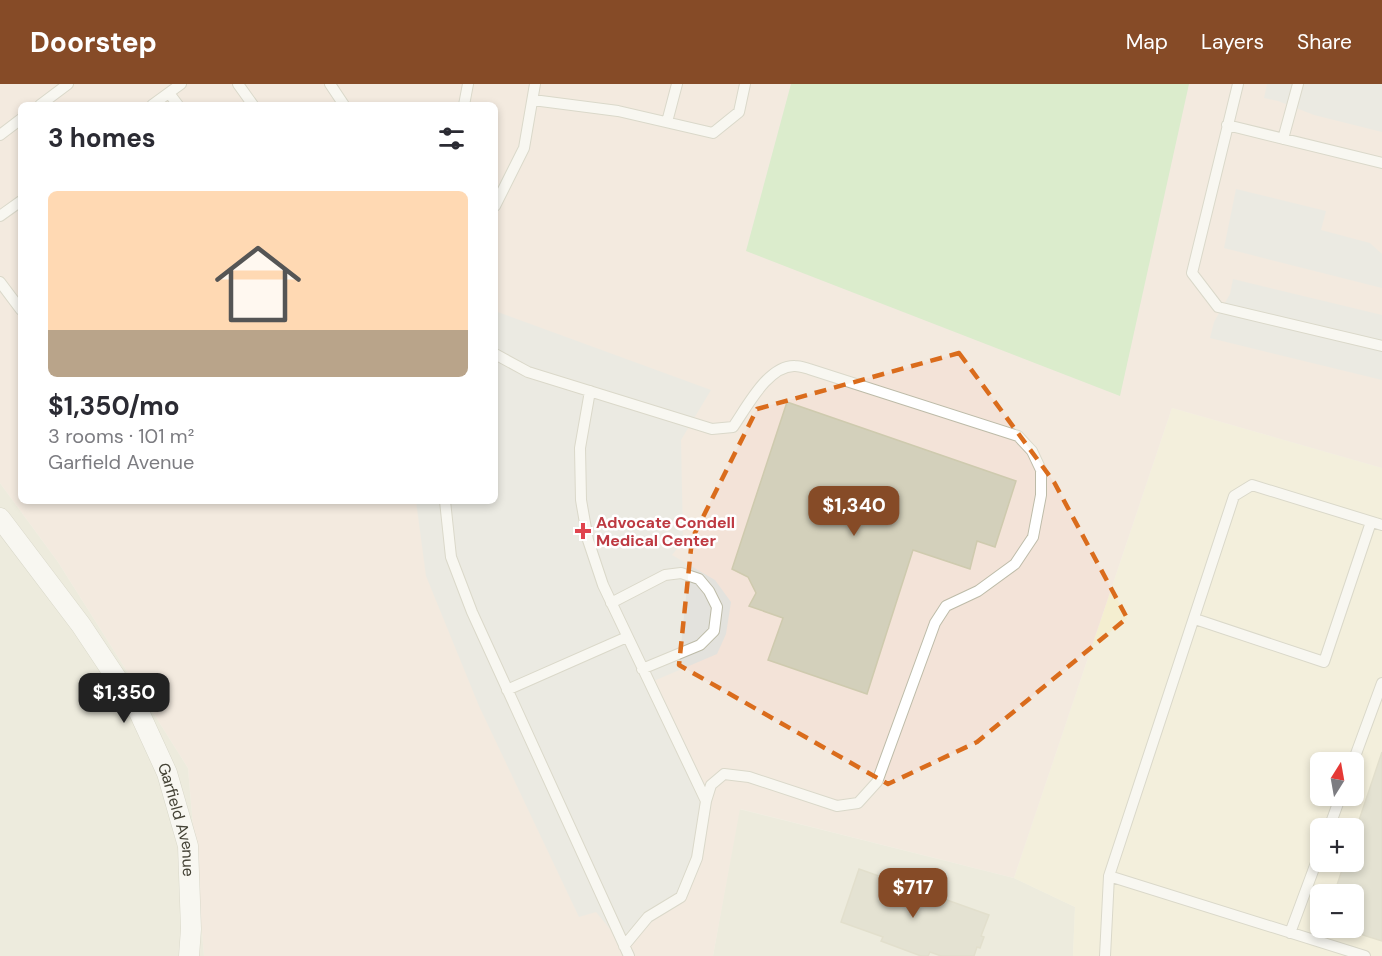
<!DOCTYPE html>
<html lang="en">
<head>
<meta charset="utf-8">
<style>
  :root { --surface:#fff; --page:#f7f7f7; --text:#2b2b33; --muted:#7c7c81; --accent:#864b27 }
  body { margin:0; font-family:"DM Sans",sans-serif; background:var(--page); color:var(--text); height:100vh; display:flex; flex-direction:column; font-size:22px; white-space:nowrap }
  * { box-sizing:border-box; margin:0 }
  p { font-size:20px; color:var(--muted) }
  .icon { flex:none; width:33px; height:33px; fill:none; stroke:currentColor; stroke-width:2; stroke-linecap:round; stroke-linejoin:round }
  .map { position:relative; flex:1; overflow:hidden }
  .panel { position:absolute; left:18px; top:18px; width:480px; height:402px; display:flex; flex-direction:column; background:var(--surface); border-radius:9px; box-shadow:0 3px 9px #0003 }
  .panel>* { flex:none }
  .needle { width:39px; rotate:11deg }
  .fabs { position:absolute; left:1310px; top:668px; display:grid; gap:12px }
  .fabs a { display:grid; place-items:center; width:54px; height:54px; border-radius:9px; background:var(--surface); box-shadow:0 3px 9px #0003; font-size:30px }
  .price { position:absolute; translate:-50% -51px; padding:0 14px; border-radius:12px; background:var(--accent); color:#fff; font-size:20px; line-height:39px; filter:drop-shadow(0 2px 3px #0008) }
  .price::after { content:''; position:absolute; left:50%; top:36px; width:18px; height:14px; margin-left:-9px; background:inherit; clip-path:polygon(0 0,100% 0,50% 100%) }
  .price.active { background:#222; color:#fff }
  ul { padding:0; list-style:none }
  li { display:grid; align-content:center; gap:12px; height:318px; padding:0 30px }
  li span { display:grid; place-items:center; height:186px; border-radius:9px; color:#555 }
  li>.icon { margin-inline-start:auto }
  span .icon { width:108px; height:108px; fill:#fffc; stroke-width:1 }
  li b { font-size:26px }
  h2 { display:flex; justify-content:space-between; align-items:center; height:72px; padding:0 30px; font-size:26px }
  header { display:flex; align-items:center; gap:36px; box-sizing:border-box; height:84px; padding:0 30px; background:var(--accent); color:#fff }
  header strong { font-size:28px }
  nav { display:flex; gap:33px; margin-inline-start:auto; font-size:21px }
  .map>svg:first-child { display:block }
  .residential { fill:#e6e5d3 }
  .commercial { fill:#f4eed0; fill-rule:evenodd }
  .medical { fill:#f3e3d8; fill-rule:evenodd }
  .green { fill:#bee6ae }
  .parking { fill:#e3e2dd }
  .building { fill:#d3d0bb; stroke:#cecaae; stroke-width:1.5 }
  .lines { fill:none; stroke-linecap:round; stroke-linejoin:round }
  .service-casing { stroke:#bdbba8; stroke-width:12 }
  .minor-casing { stroke:#bdbba8; stroke-width:21 }
  .service { stroke:#fff; stroke-width:10 }
  .minor { stroke:#fff; stroke-width:20 }
  .marked { fill:none; stroke:#da6c1c; stroke-width:4.5; stroke-dasharray:12 8; stroke-linejoin:round }
  .health-dot { fill:#e0444e; stroke:#fff; stroke-width:2 }
  .labels { text-anchor:middle; dominant-baseline:central; stroke-width:5; stroke-linejoin:round; paint-order:stroke }
  .health-label { font-size:16px; font-weight:bold; fill:#be3a42; stroke:#fff; text-anchor:start }
  .street-label { font-size:16px; fill:#444235; stroke:#fff }
</style>
</head>
<body>
<header>
<strong>Doorstep</strong>
<nav><a>Map</a><a>Layers</a><a>Share</a></nav>
</header>
<div class="map">
<svg width="1382" height="872" viewBox="0 0 1382 872">
  <rect width="100%" height="100%" fill="#f2f1e5"/>
  <path class="residential" d="M0 399 58 478 188 684 204 872H0Z
    M739 725 1014 794 1075 823 1073 872H713Z"/>
  <path class="commercial" d="M1172 324 1382 384V872H1073L1075 823 1014 794ZM1320 678H1353V711H1320ZM1320 744H1353V777H1320ZM1320 810H1353V843H1320Z"/>
  <path class="medical" d="M0 0H1382V384L1172 324 1014 794 740 725 713 872H204L188 684 58 478 0 399ZM21 21H495V417H21Z"/>
  <path class="green" d="M791 0H1189L1120 312 746 167Z"/>
  <path class="parking" d="M1267 0H1382V48L1314 31 1278 17 1264 14Z
    M1236 105 1326 127 1321 146 1370 159 1382 170V204L1224 164Z
    M1233 195 1382 231V296L1210 254 1214 238 1230 210Z
    M495 227 711 306 681 356 683 457 672 471 715 496 731 518 726 550 717 570 649 599 706 717 681 813 624 862 596 828 579 833 479 622 426 492 416 417H495Z"/>
  <path class="building" d="M787 318 1016 397 995 463 977 457 970 485 913 466 867 610 768 576 783 534 749 522 756 509 748 493 732 485Z
    M1382 668V857L1344 845 1345 843H1353V810H1334L1345 777H1353V754Z
    M859 785 904 801 901 806 939 820 942 821 944 815 989 831 981 852 984 853 980 864 977 863 974 872H941L930 868 928 872H921L881 857 883 853 841 838Z"/>
  <g class="lines">
    <defs>
      <path id="service" d="M238 0 253 21
        M330 0 344 21
        M1238 0 1192 189 1218 223 1382 262
        M169 9 178 21
        M533 16 618 27 713 49 739 28 745 0
        M40 21 68 0
        M152 21 181 0
        M464 21 468 0
        M667 38 677 0
        M1227 41 1382 79
        M0 51 21 35
        M1283 55 1298 0
        M495 122 524 64 535 0
        M0 132 21 117
        M0 198 21 226
        M495 270 528 288 712 345 733 343C747 323 768 281 795 282 800 282 805 284 809 285L1018 352 1032 367 1041 386V411L1033 453 1015 480 978 507 946 522 935 539 877 698 858 719 837 722 749 693 724 690 711 701 706 717 697 774 681 813 648 833 624 862
        M590 307 580 364 581 416 588 456 603 501 706 717
        M445 417 451 473 472 528 629 872
        M611 519 665 491 681 489 699 495 709 507 717 523 714 547 700 561 642 585
        M1195 535 1324 578 1371 438
        M507 606 627 553
        M1353 678 1382 599
        M1329 744 1341 711
        M1109 792 1365 872
        M1290 849 1320 768
        M1105 872 1109 792 1234 412 1252 401 1382 441"/>
      <g id="minor">
        <path id="s1" d="M0 434 81 541 139 628 167 689 188 762 191 845 189 872"/>
      </g>
    </defs>
    <use href="#service" class="service-casing"/>
    <use href="#minor" class="minor-casing"/>
    <use href="#service" class="service"/>
    <use href="#minor" class="minor"/>
  </g>
  <path d="M0 0H1382V872H0ZM959 269 1054 398 1127 534 977 658 888 700 679 581 692 455 757 325Z" fill="#f2f1e5" fill-opacity=".55" fill-rule="evenodd"/>
  <path class="marked" d="M959 269 1054 398 1127 534 977 658 888 700 679 581 692 455 757 325Z"/>
  <path class="health-dot" d="M580 438h6v6h6v6h-6v6h-6v-6h-6v-6h6z"/>
  <g class="labels">
    <g class="health-label">
      <text x="596" y="438">Advocate Condell<tspan x="596" dy="18">Medical Center</tspan></text>
    </g>
    <g class="street-label">
      <text stroke="none"><textPath href="#s1" startOffset="354">Garfield Avenue</textPath></text>
    </g>
  </g>
</svg>
<div class="fabs">
<a><svg class="needle" viewBox="-14 -14 28 28"><path d="M0-13l5 13h-10z" fill="#e53935"/><path d="M0 13l5-13h-10z" fill="#7c7c81"/></svg></a>
<a>+</a>
<a>−</a>
</div>
<b class="price" style="left:854px;top:453px">$1,340</b>
<b class="price active" style="left:124px;top:640px">$1,350</b>
<b class="price" style="left:913px;top:835px">$717</b>
<section class="panel">
<h2>3 homes<svg class="icon" aria-label="filters" viewBox="0 0 24 24"><path d="M4 7h16M4 17h16"/><circle cx="9" cy="7" r="2"/><circle cx="15" cy="17" r="2"/></svg></h2>
<ul>
<li><span style="background:linear-gradient(#ffd9b3 75%,#b9a48a 0)"><svg class="icon" aria-label="home" viewBox="0 0 24 24"><path d="M3 11l9-7 9 7M6 9v11h12V9"/></svg></span><div><b>$1,350/mo</b><p>3 rooms · 101 m²</p><p>Garfield Avenue</p></div></li>
</ul>
</section>
</div>
</body>
</html>
